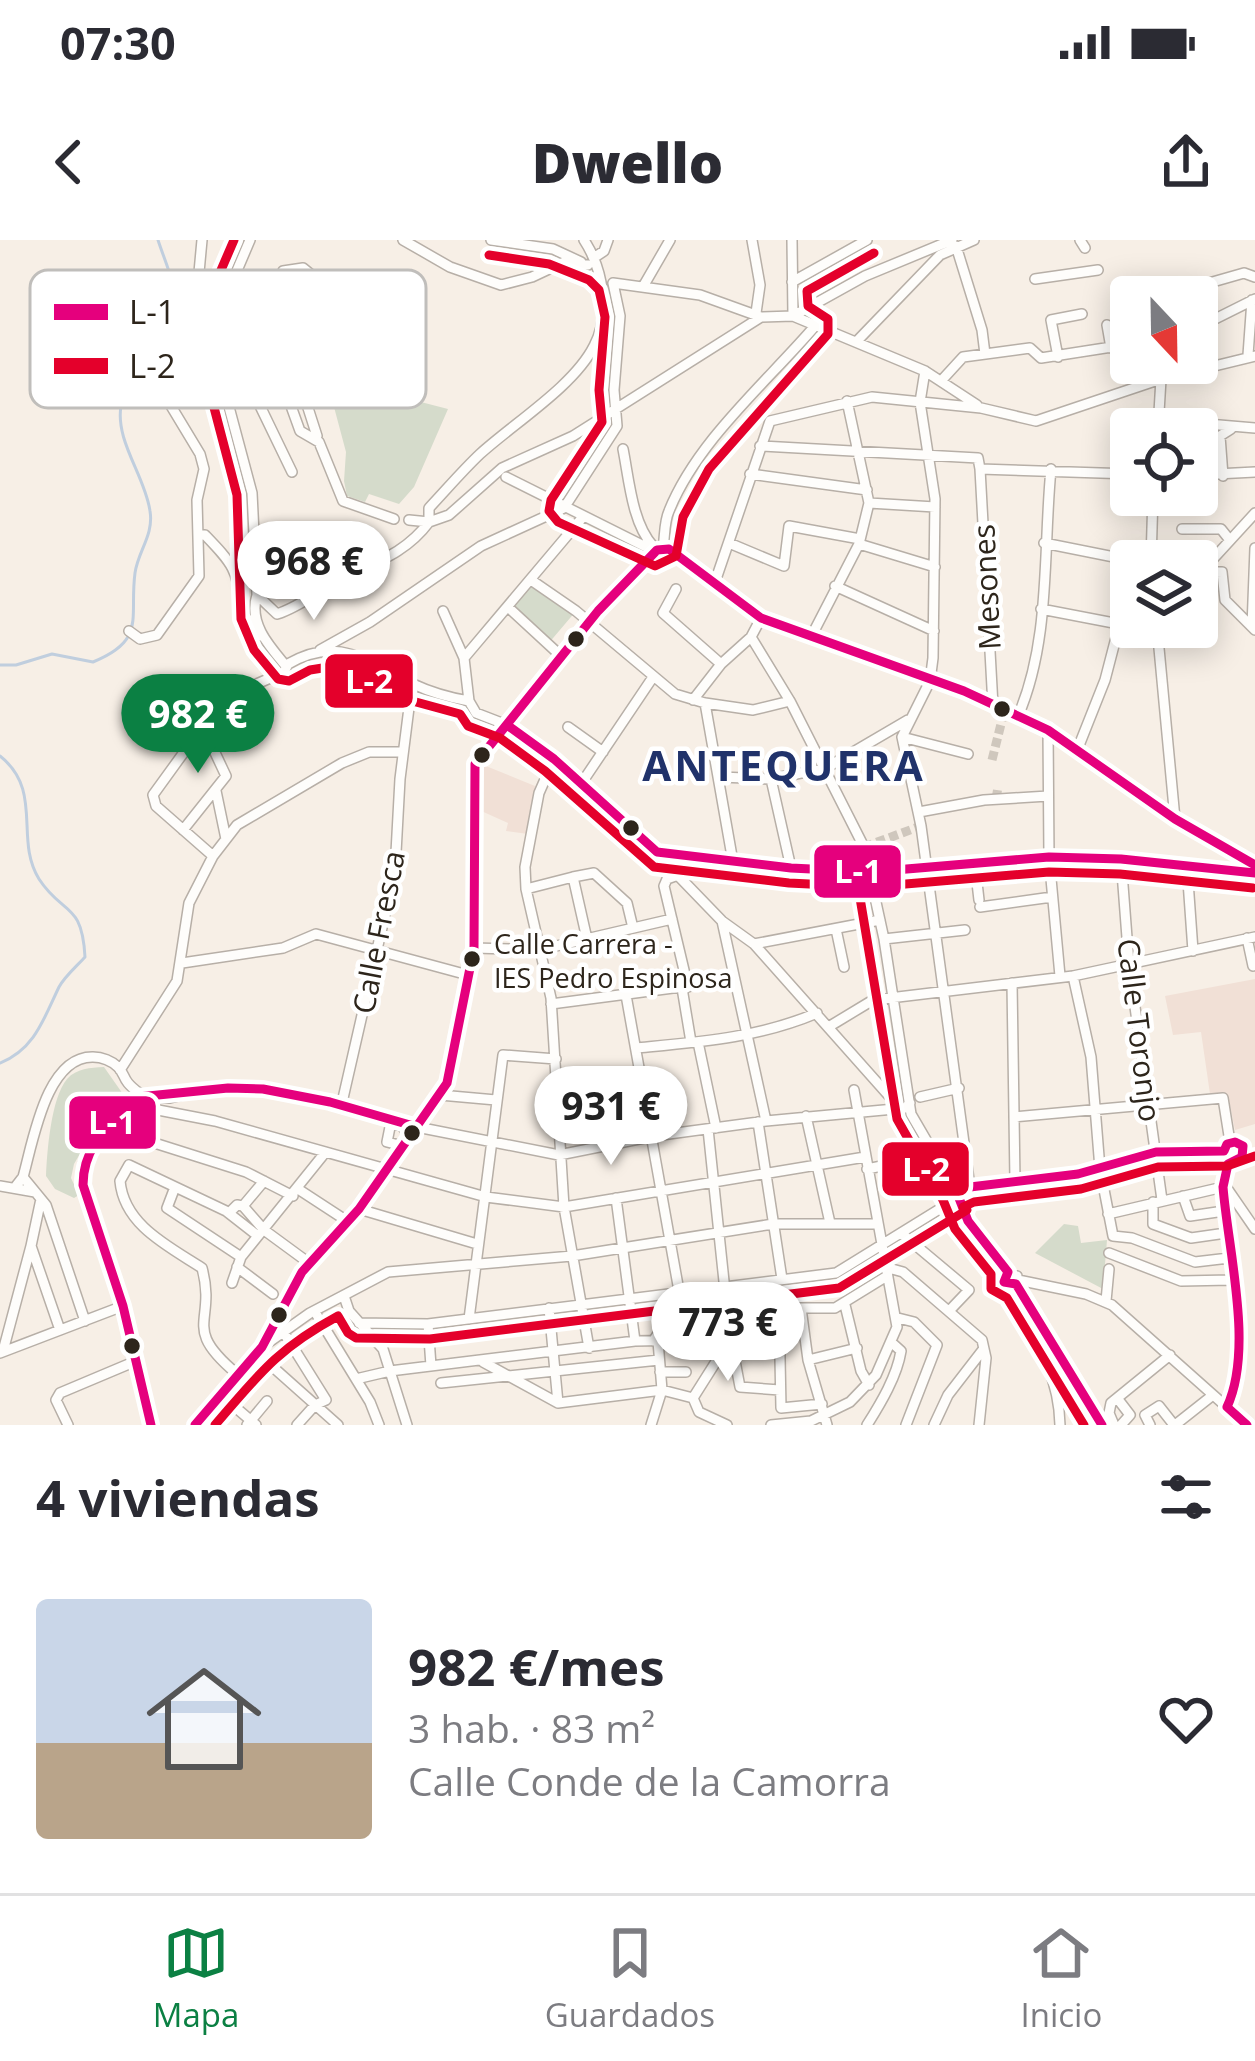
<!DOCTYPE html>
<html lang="es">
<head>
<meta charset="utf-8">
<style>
  :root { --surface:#fff; --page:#f7f7f7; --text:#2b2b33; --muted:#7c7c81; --line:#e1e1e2; --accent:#0b8043 }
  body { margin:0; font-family:"Open Sans",sans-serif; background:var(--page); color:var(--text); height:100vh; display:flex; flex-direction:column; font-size:45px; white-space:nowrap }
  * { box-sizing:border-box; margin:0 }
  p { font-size:39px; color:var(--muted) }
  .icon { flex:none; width:66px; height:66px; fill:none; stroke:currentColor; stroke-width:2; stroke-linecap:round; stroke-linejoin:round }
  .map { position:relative; height:1185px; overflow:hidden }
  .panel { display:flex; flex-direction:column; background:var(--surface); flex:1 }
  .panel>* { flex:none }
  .needle { width:78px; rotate:158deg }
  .controls { position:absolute; left:1110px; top:36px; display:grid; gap:24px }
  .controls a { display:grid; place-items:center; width:108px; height:108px; border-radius:12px; background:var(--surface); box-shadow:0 6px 30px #0003; font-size:60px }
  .price { position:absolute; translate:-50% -102px; padding:0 27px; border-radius:42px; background:#fff; color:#222; font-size:39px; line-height:78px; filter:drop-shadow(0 3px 6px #0008) }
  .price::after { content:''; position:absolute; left:50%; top:72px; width:36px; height:27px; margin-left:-18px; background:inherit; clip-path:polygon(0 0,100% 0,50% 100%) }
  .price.on { background:var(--accent); color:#fff }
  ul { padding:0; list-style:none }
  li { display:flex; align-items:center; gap:36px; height:300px; padding:0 36px }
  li+li { border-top:3px solid var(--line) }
  li span { display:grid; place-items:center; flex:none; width:336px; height:240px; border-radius:12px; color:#555 }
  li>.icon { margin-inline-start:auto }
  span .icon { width:144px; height:144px; fill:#fffc; stroke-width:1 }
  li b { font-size:51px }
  h2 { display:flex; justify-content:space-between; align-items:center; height:144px; padding:0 36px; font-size:51px }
  .status { display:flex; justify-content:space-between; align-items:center; height:84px; padding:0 60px; background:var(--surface); direction:ltr }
  .status svg { height:33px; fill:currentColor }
  header { display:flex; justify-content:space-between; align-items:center; height:156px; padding:0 36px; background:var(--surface); font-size:54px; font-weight:800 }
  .menu { display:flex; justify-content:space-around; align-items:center; height:168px; border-top:3px solid var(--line); background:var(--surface); font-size:33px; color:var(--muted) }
  .menu a { display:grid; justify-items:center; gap:6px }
  .menu .on { color:var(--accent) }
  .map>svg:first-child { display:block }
  .education { fill:#f1e0d6 }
  .green { fill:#d5dbcb }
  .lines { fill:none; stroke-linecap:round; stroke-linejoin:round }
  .stream { stroke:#c0cede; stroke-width:3 }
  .minor-tunnel { stroke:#cfc7bd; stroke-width:9; stroke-dasharray:9 4.5; stroke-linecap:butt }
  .minor-casing { stroke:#b7afa7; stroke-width:12 }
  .minor { stroke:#fefdfb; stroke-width:9 }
  .bus-1-casing { stroke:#fff; stroke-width:18 }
  .bus-2-casing { stroke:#fff; stroke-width:18 }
  .bus-1 { stroke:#e5007d; stroke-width:9 }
  .bus-2 { stroke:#e4002b; stroke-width:9 }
  .bus-dot { fill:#2d251b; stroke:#fff; stroke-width:4.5 }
  .labels { text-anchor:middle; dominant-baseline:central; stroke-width:9; stroke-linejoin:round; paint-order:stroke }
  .bus-label { font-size:27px; fill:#2d251b; stroke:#fff; text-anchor:start }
  .street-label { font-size:30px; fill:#2d251b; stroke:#fff }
  .district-label { font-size:42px; font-weight:bold; letter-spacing:3px; fill:#20326a; stroke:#fff }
  .key { fill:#fff; stroke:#c0bebb; stroke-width:3 }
  .key-label { font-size:33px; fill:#2d251b }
  .line-badge { stroke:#fff; stroke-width:4.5 }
  .badge-label { font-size:33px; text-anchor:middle; font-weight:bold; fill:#fff }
</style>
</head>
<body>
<div class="status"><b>07:30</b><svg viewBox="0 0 49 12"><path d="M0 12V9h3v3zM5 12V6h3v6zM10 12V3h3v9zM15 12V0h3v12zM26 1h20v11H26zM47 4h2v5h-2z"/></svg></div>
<header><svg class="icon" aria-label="back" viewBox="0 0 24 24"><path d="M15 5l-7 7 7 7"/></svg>Dwello<svg class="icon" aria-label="share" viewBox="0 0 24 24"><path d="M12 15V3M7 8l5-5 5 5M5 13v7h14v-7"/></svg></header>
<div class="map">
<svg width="1255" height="1185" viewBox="0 0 1255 1185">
  <rect width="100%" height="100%" fill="#f7efe6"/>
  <path class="education" d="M481 524 535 546 528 594 506 591 508 583 479 570Z
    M1255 739V884L1235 890 1228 855 1210 854 1201 792 1173 795 1165 756Z"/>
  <path class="green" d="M356 114 367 115 393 127 386 153 448 169 414 247 399 264 369 254 365 262 347 256 344 241 346 212 334 167V129Z
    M531 340 576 371 548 404 509 368Z
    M104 827 125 857 120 867 89 898 74 924 71 938 79 955 74 958 55 949 46 936C47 912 51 858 67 839 77 828 90 828 104 827Z
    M1064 984 1078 986 1081 1003 1107 1000 1103 1049 1035 1013Z"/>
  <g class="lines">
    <path class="stream" d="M0 425H16L52 414 93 422C147 400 129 378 135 333 138 311 154 295 150 271 145 236 115 201 121 166 127 126 169 108 175 71 178 48 165 22 158 0
      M0 516C44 551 14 599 39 639 63 676 82 661 85 717 77 726 65 736 59 747 44 778 35 809 0 823"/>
    <path class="minor-tunnel" d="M992 520 1002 480
      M996 559 998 547
      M864 607 921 586"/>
    <defs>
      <path id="minor" d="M250 0 227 54 222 125 225 152 252 253 257 355C248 383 269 406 286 426
        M403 0 450 27 501 45 532 37 564 22 588 25
        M491 0 553 9 581 22
        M752 0 760 45 756 73
        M792 0 793 76
        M1080 0 1085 8
        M956 6 982 90 985 114
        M595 17 604 11 608 0
        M283 31 291 115 317 196
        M1035 39 1098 30
        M792 42 867 0
        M613 43 700 55 761 77 793 76 925 131 977 165
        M644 45 670 0
        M1160 57 1244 33 1255 37
        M1130 66 1131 65
        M793 76 865 36 952 0
        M1107 85 1111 108
        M1197 88 1255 59
        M858 100 940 15 974 0
        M263 105 287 155
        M223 108 263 105 283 31 303 28 336 55
        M233 110 292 232
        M291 115 287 155 300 191 319 202 343 261 394 279
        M1248 115 1252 60
        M1058 117 1051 80 1082 74
        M925 131 920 162 935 259 933 418 930 441 902 497 921 586 970 947
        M941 141 963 117 1030 108 1041 118 1131 104
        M1158 189 1161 139
        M1192 189 1196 183 1255 188
        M1197 197 1220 196
        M760 206 978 218 980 229 1131 234
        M623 209C629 239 632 283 653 306
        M980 229 993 466
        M750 234 867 250
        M1197 235 1255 232
        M1223 236 1220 196 1231 189
        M506 237 654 311
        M869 263 935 267
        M409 280 429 282 449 275 502 228 573 196 761 77
        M429 282V268C446 250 462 231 480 214 514 183 574 146 594 106 611 74 603 29 584 0
        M1182 289H1221L1229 299
        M201 295H205C230 321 241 332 239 368L261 396
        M729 303 784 326 789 286 860 299
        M1044 303 1134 321
        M859 304 935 327
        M663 308C665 296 664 282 669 271 697 201 766 143 815 86
        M1151 321 1153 255
        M1197 331 1222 332 1225 360 1255 390
        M1202 331 1255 273
        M531 340 576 371 675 454 705 463 753 470 790 461
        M714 345 770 181 872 157 981 168 1036 181 1161 139 1255 116
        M835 346 934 391
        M676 349 663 373 721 424
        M257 355 277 374C302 366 320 349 343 338 376 322 406 313 429 282
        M509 368 561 416
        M1041 369 1119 384
        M443 371 464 418 469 461
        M761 378 751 397 790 461 864 607 884 699 911 874 957 953 968 981 1008 1032
        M1157 387 1175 579
        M1252 387 1255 308
        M129 391 140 399 157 395 199 336 197 260 204 229 200 214 168 161V142L197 54 202 0
        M811 397 859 304 869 263 847 161
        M320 410 370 382 481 306 564 268 617 186 614 150 620 76 613 43
        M464 418 582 278
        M693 460 721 424 751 397
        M469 461 476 473 507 485 554 519 664 621 722 681 754 704 898 866
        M705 463 733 622
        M1018 476C1051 400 1043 310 1051 229
        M187 480 202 468 284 432 288 424C339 394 367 423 413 444 430 452 451 458 469 461
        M568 487 603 512
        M1048 490 1049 617 1060 736
        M902 497 968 514
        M1078 508 1105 440 1131 340
        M554 519 539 553 525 627 526 649 551 758 564 967 589 1108
        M720 537 771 539 826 528 908 480
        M771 539 791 628
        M581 544 653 437
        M216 551 226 599
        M919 572 984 560 1048 556
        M183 590 226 536 203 487
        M658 612 791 628 871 632 1049 617 1121 619 1255 633
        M213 616 156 566 153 555 208 479 231 460
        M1121 619 1129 724 1162 960
        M1187 627 1193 711
        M976 634 979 660
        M678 635 667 639 664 646 688 747
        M573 637 594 633 627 663 633 688
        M526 649 573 637 587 699
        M980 667 1052 657
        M722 681 766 881
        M836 689 844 727
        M1247 698 1253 726
        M884 699 965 690
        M754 704 880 680
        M474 708 539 710 672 679
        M182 723 283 708 316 694 468 735
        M1073 736 1091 817 1100 929 1113 996 1132 998 1195 1022 1229 1018
        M1012 743 1015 941
        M682 748 691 802
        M626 755 679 1051 672 1074 653 1101
        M551 764 734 740
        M830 786 873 760 1073 736 1255 697
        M698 802 716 888
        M636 808C699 802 758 798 817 773
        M120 830 177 741 189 663 213 616 237 585 342 523 369 512H402
        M557 850 642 837
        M440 855 496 860
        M920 857 959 848
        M341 867 395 631 400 539 412 444
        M806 876 830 983
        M1014 877 1223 858 1230 902
        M391 882 402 886 407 893 403 906 387 902Z
        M758 882 782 1039
        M107 888 246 932 293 956
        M708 889 729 1089 740 1147 780 1150
        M867 929 935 915
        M23 937 46 965 85 1081
        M1224 944 1255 989
        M0 946 35 952
        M16 946 23 937C33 902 46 816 93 817 102 817 112 821 118 827 124 833 123 837 128 843 137 854 147 855 153 869L215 881 486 957 564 967 865 917
        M175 947 167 968 241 1017
        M967 948 1078 934 1156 912 1224 911
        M298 949 347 981
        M1183 956 1190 976 1224 971
        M616 958 635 1101
        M41 959 31 1006 60 1090
        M1153 962V984L1191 998 1226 993
        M243 966 264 941
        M359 969 477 1004
        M229 973 237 965 243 966 264 990 309 1023
        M1108 974 1223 947
        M901 993 969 1050 949 1071
        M1109 1013 1181 1041 1231 1040
        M237 1027 273 1054
        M885 1027 903 1032 982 1100 986 1118 979 1185
        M1008 1032 1003 1040 1010 1046 1011 1058C1036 1101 1059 1134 1060 1185
        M1017 1036 1016 1044 1102 1185
        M1018 1040 1086 1054 1112 1065 1247 1185
        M232 1043 241 1017 324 914
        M344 1056 349 1071 383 1109 407 1185
        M1106 1061 1109 1029
        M845 1065 861 1131 869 1145
        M549 1068 558 1163
        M779 1068 781 1168 822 1164
        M801 1068 808 1120 827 1185
        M315 1072 370 1162 379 1185
        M898 1078 914 1082 937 1105 906 1185
        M469 1079 503 815 556 819
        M359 1083 428 1084 836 1033 959 957
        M428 1084 431 1126
        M281 1088 326 1160 315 1165 297 1185
        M262 1107 302 1032 359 969 448 840 474 708 475 524 598 371 657 310 669 309 761 378 964 451 1048 490 1175 579 1255 625
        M3 1111 31 1006
        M256 1112 338 1185
        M0 1113 123 1066
        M808 1120 857 1108
        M483 1122 558 1163 662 1150 693 1158
        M660 1132H686
        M237 1134C180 1086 217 1084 202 1028 168 1006 124 985 120 941L129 925 226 971 258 996
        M356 1139 390 1131 635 1101 688 1100 705 1090 740 1088 779 1068H835L887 1036
        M441 1143 659 1120
        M221 1155 256 1185
        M693 1158 717 1120 733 1105
        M693 1158 699 1172 727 1185
        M1117 1158 1130 1175 1121 1185
        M1227 1167C1253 1140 1224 991 1223 947L1228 924 1242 917 1243 906
        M68 1185 56 1160 60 1153 136 1121
        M151 1185 123 1066 83 945V924L91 905 138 857 170 858 194 852 241 848 285 852 417 887 559 915 654 896 766 881 905 868 910 863
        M195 1185 262 1107 310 1073 388 1032 572 1016 773 984H876
        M247 1185 267 1161
        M651 1185 662 1150 658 1101
        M771 1185 811 1181 850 1162 876 1135 897 1087 854 850
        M867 1185C881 1163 897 1136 901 1111L891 1102
        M934 1185 948 1155 982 1111
        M1114 1185 1109 1173 1111 1163 1170 1115
        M1150 1185 1145 1175 1159 1166 1174 1185
        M1175 1185 1213 1155"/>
    </defs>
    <use href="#minor" class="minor-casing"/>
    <use href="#minor" class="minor"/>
    <defs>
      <path id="bus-1" d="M507 485 554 519 657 612 791 628 871 632 1049 617 1121 619 1255 633
        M1243 906 1242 917 1228 924 1223 947C1228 1010 1254 1109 1227 1167L1247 1185
        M151 1185 123 1066 83 945C83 904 111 885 138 857L228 848 263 849 330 862 417 887
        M195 1185 262 1107 302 1032 359 969 447 843 474 708 475 524 598 371 657 310 669 309 761 378 964 451 1048 490 1175 579 1255 625
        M1102 1185 1016 1044 1004 1042 1008 1032 968 981 957 953 970 947 1078 934 1156 912 1224 911 1227 904 1235 902 1243 906"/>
      <path id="bus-2" d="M234 0 212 51 207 127 211 156 237 255 241 379 254 410 278 439 289 441 310 430 335 426 416 462 460 474 468 486 500 498 545 531 654 627 789 643 870 647 1049 632 1120 634 1253 648
        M489 15 549 24 589 40 599 50 605 77 599 150 602 182 551 260 549 271 558 282 655 326 676 316 683 277 709 229 828 94V79L808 66 807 51 874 13
        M856 634 897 879 943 960 955 989 991 1034V1049L1007 1058 1084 1185
        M963 967 974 962 1081 949 1158 927 1227 926 1255 916
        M215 1185C259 1134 277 1109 338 1076L348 1093 356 1098 430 1099 839 1048 967 970"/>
    </defs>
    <use href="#bus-1" class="bus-1-casing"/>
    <use href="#bus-2" class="bus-2-casing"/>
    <use href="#bus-1" class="bus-1"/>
    <use href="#bus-2" class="bus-2"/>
  </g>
  <g class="bus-dot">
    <circle cx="576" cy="399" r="10"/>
    <circle cx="1002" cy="469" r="10"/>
    <circle cx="482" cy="515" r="10"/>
    <circle cx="631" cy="588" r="10"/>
    <circle cx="472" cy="719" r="10"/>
    <circle cx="412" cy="893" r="10"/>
    <circle cx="279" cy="1075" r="10"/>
    <circle cx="132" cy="1106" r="10"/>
  </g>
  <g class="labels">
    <g class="bus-label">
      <text x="494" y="703">Calle Carrera -<tspan x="494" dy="34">IES Pedro Espinosa</tspan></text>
    </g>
    <g class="street-label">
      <text transform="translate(986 347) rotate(-93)">Mesones</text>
      <text transform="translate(378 692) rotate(-79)">Calle Fresca</text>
      <text transform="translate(1140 790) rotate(83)">Calle Toronjo</text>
    </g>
    <g class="district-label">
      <text x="784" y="524">ANTEQUERA</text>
    </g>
  </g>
  <rect x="30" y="30" width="396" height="138" rx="18" class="key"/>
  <rect x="54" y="64" width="54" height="16" fill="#e5007d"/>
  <rect x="54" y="118" width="54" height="16" fill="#e4002b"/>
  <g class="key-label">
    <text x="129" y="84">L-1</text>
    <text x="129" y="138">L-2</text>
  </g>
  <g class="line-badge">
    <rect x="323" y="412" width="92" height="58" rx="12" fill="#e4002b"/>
    <rect x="812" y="603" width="91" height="57" rx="12" fill="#e5007d"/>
    <rect x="67" y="854" width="91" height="57" rx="12" fill="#e5007d"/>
    <rect x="880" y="900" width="91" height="58" rx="12" fill="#e4002b"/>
  </g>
  <g class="badge-label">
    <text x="369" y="453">L-2</text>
    <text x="858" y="643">L-1</text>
    <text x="112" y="894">L-1</text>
    <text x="926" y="941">L-2</text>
  </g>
</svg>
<div class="controls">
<a><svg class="needle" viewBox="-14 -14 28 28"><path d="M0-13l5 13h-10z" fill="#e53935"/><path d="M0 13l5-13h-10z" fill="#7c7c81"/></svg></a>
<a><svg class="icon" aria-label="locate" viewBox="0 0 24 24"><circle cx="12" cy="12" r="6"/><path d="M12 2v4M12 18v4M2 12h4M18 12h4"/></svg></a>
<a><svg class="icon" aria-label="layers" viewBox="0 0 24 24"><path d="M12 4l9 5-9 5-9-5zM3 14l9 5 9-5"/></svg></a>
</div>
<b class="price" style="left:314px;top:383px">968 €</b>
<b class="price on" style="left:198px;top:536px">982 €</b>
<b class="price" style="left:611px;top:928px">931 €</b>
<b class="price" style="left:728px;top:1144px">773 €</b>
</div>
<section class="panel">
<h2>4 viviendas<svg class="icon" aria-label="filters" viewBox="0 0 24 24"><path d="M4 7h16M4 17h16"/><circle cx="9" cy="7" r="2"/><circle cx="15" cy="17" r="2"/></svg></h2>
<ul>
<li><span style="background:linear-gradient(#c9d6e8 60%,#b9a48a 0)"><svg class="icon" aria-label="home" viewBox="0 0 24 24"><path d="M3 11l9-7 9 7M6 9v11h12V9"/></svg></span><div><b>982 €/mes</b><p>3 hab. · 83 m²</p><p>Calle Conde de la Camorra</p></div><svg class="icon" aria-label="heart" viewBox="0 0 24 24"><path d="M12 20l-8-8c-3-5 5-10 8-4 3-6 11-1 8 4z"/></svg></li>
</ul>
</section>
<nav class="menu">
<a class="on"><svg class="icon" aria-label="map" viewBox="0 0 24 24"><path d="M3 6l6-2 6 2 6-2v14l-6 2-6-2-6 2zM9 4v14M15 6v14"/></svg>Mapa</a>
<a><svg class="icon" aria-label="saved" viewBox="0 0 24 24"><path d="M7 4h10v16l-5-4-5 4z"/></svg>Guardados</a>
<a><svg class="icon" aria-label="home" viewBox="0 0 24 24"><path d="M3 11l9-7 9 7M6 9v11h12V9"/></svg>Inicio</a>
</nav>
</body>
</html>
